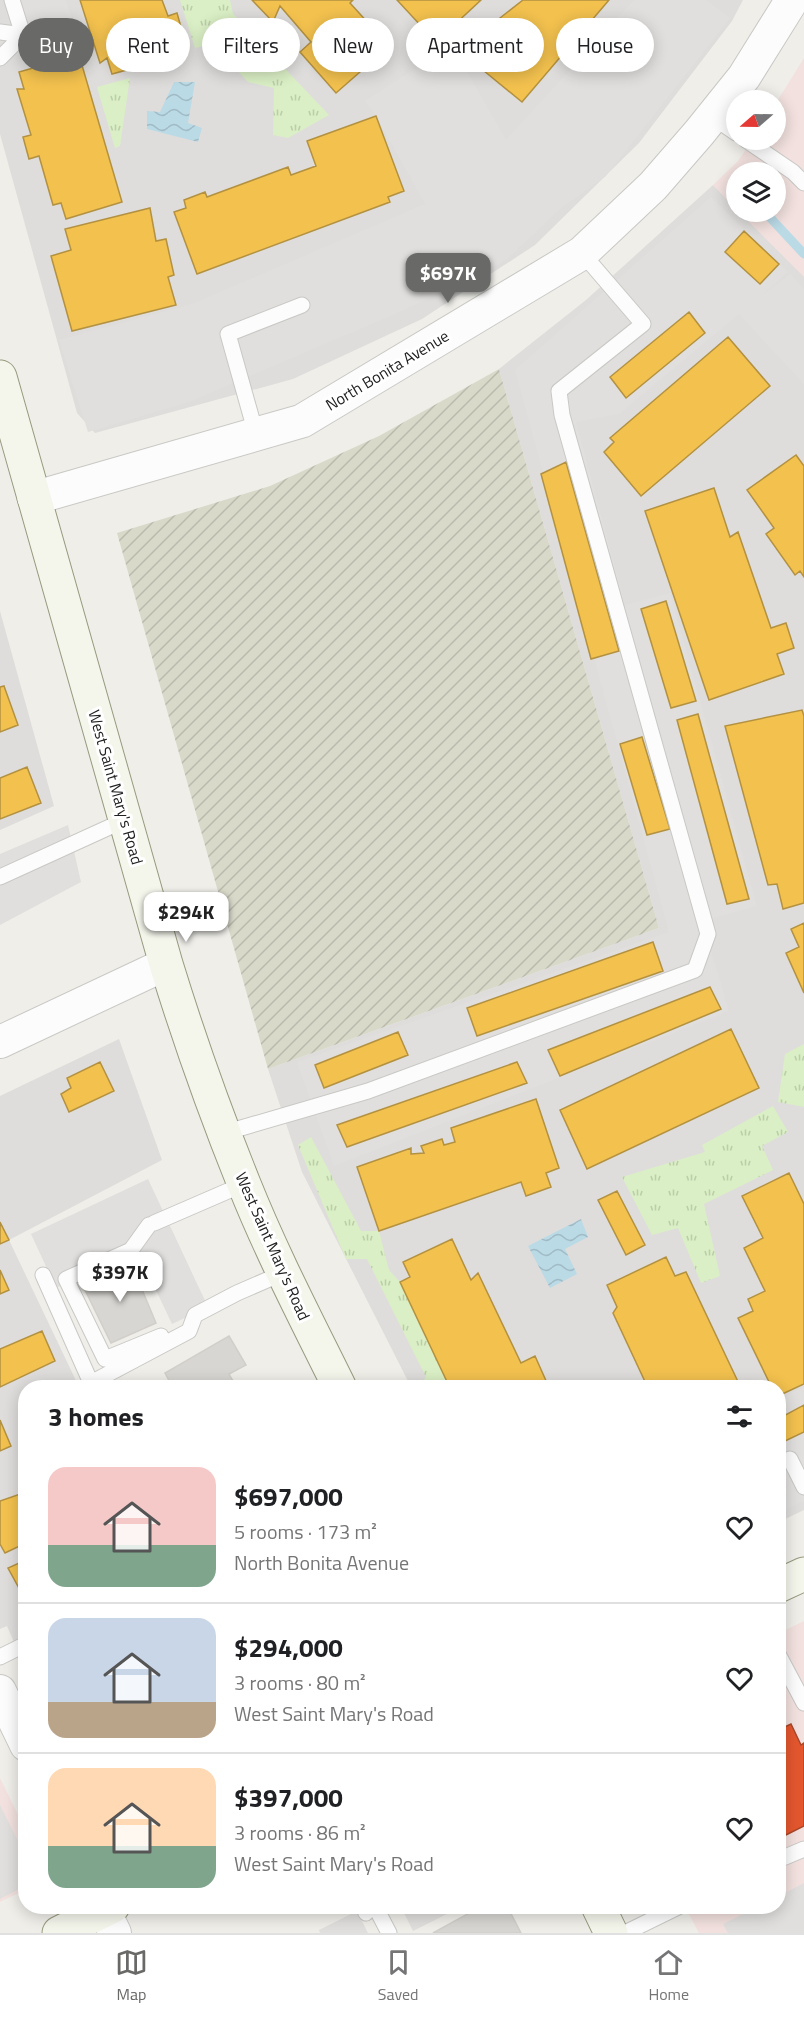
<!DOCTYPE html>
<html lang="en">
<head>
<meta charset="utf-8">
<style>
  :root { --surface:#fff; --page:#f6f6f6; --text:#202124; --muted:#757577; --line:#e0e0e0; --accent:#696967 }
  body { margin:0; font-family:"Titillium Web",sans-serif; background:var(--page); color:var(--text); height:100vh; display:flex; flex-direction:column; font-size:22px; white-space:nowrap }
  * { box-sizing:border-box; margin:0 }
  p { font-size:20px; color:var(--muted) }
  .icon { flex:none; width:33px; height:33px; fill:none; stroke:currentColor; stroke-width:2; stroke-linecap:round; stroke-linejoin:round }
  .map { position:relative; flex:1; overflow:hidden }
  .panel { position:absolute; left:18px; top:1380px; width:768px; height:534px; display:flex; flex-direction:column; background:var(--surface); border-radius:24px; box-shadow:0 3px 15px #0003 }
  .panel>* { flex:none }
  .guide { position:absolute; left:18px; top:18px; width:768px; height:54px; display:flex; gap:12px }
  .needle { width:39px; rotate:250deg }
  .tools { position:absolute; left:726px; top:90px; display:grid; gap:12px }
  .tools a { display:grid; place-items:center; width:60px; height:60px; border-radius:50%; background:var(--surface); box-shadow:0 3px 15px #0003; font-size:30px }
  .price { position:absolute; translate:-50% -51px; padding:0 14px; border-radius:12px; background:#fff; color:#222; font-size:20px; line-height:39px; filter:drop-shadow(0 2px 3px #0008) }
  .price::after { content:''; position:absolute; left:50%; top:36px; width:18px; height:14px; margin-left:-9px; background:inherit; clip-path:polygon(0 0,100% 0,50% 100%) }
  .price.active { background:var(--accent); color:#fff }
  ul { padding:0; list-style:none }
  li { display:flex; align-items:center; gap:18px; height:150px; padding:0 30px }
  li+li { border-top:2px solid var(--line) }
  li span { display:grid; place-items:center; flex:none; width:168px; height:120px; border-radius:18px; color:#555 }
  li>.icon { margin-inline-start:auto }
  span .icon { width:72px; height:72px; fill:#fffc; stroke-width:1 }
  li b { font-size:26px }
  h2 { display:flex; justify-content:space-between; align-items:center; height:72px; padding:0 30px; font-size:26px }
  .pill { padding:0 21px; border-radius:27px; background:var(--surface); box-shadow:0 3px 15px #0003; font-size:21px; line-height:54px }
  .pill.active { background:var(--accent); color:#fff }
  .tab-bar { display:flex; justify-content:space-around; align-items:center; height:84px; border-top:2px solid var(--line); background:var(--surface); font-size:16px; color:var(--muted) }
  .tab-bar a { display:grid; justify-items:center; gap:3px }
  .tab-bar .active { color:var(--accent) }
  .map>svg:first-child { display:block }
  .residential { fill:#dedddb }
  .commercial { fill:#f2e1de }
  .construction { fill:url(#construction-furrows) }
  .grass { fill:url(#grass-tufts) }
  .parking { fill:#e0dfdd }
  .water { fill:url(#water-waves) }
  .homes { fill:#f2c14e; stroke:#b39140; stroke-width:1.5 }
  .shops { fill:#e4572e; stroke:#aa472a; stroke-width:1.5 }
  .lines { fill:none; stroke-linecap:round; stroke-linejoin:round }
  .stream { stroke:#badae6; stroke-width:9 }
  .building { fill:#d8d6d2; stroke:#d2cfca; stroke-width:1.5 }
  .service-casing { stroke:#c8c8c5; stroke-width:17 }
  .minor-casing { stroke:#c8c8c5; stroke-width:34 }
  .tertiary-casing { stroke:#c8c8c5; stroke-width:35 }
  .secondary-casing { stroke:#979a7f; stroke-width:35 }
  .service { stroke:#fdfcfc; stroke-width:15 }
  .minor { stroke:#fdfcfc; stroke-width:32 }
  .tertiary { stroke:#fdfcfc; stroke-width:33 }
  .secondary { stroke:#f4f5eb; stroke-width:33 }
  .labels { text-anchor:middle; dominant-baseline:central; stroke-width:6; stroke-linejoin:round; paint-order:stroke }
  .street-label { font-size:16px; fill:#212121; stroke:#fff }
</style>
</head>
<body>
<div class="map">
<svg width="804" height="1933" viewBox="0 0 804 1933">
  <defs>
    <pattern id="construction-furrows" width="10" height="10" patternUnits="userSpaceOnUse" patternTransform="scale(1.5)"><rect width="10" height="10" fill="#d9d9ca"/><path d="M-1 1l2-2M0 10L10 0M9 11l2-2" fill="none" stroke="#babaad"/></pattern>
    <pattern id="grass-tufts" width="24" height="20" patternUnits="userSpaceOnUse" patternTransform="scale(1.5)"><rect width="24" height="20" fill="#daefc5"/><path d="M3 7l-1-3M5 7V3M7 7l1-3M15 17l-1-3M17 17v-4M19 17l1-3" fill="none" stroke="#bbcda9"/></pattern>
    <pattern id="water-waves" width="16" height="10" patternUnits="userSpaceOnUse" patternTransform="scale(1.5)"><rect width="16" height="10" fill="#badae6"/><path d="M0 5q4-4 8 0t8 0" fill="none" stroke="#a0bbc5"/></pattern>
  </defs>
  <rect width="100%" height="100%" fill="#efeee9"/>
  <path class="residential" d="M0 0H743L732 21 639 143 535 245 422 319 293 379 95 433 77 413 0 134Z
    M713 185 736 206V212H742L804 266V1510L779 1522 778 1388 411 1387 302 1172 268 1069 659 928 499 369 586 300Z
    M0 611 54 806 0 830Z
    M119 1039 162 1160 9 1240 79 1387 26 1388 25 1667 7 1626 0 1629V1096Z"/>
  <path class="commercial" d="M804 58V277L739 212H776V172H736V209L713 185 738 161 752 140H776V103Z
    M804 1621V1933H699L685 1907 778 1906 779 1633Z
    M0 1778 26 1831 25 1890 0 1902Z"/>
  <path class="construction" d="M499 369 659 928 268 1069 117 533 270 486 379 436Z"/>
  <path class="grass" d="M180 0H230L233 14 329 115 288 138 273 135 274 88 248 82 213 44 195 48Z
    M130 78 120 146 115 148 97 87Z
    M804 1044V1107L778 1102 785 1054Z
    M773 1106 788 1132 762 1146 773 1170 704 1204 720 1276 701 1283 678 1228 652 1235 622 1177 705 1152 702 1145Z
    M311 1137 361 1231H379L389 1270 400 1282 450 1387H419L426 1377 367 1259H346L298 1145Z"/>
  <path class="parking" d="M19 0H66L78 38 34 51Z
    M634 0H706L730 18 606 176 561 208 507 259 484 273 397 313 189 402 88 432 59 340 192 304 425 204 376 116 365 101 452 45 506 140Z
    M711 197 788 272 759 298 790 274 804 289V384L739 314 619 414 576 422 625 605 670 593 757 906 702 921 729 1011 334 1166 297 1062 669 932 515 370Z
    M68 825 81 882 0 925V854Z
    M148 1179 208 1307 172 1324 137 1250 56 1288 31 1234Z
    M804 1387V1501L779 1513V1399Z
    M0 1805 26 1857 25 1886 0 1899Z
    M804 1883V1933H728L723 1924 757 1907 778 1906 779 1896Z
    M401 1907H461L413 1931Z
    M357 1911 368 1933H320L319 1930Z"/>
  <path class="water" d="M174 82H195L188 123 202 128 198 142 147 129V111L160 112Z
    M581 1219 588 1237 565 1249 577 1274 550 1288 528 1246Z"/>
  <path class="homes" d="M80 0H162L168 16 177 13 181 27 172 34 178 56 112 74 107 58 100 63Z
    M252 0H353L350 3 370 25 366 29 385 50 336 93 300 52 311 42 280 6 273 22Z
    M397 0H481L436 42Z
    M523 0H609L522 102 467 57 478 45 471 38 484 23 491 25Z
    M79 55 122 202 66 219 61 203 53 205 39 156 29 159 23 137 31 135 17 89H24L19 72Z
    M376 116 404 191 388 197 390 202 197 274 174 212 186 208 184 200 205 192 207 197 288 167 291 175 316 166 307 141Z
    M150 208 156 241 166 239 174 275 168 277 176 305 72 331 51 256 71 250 65 229Z
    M744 231 779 264 760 284 725 252Z
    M689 312 705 333 626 398 610 377Z
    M728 337 770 386 641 496 604 452 614 442 610 438Z
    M796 455 804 466V577L800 571 795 575 766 534 774 528 747 490Z
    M566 462 619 651 591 659 541 474Z
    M714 488 730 537 738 532 771 628 786 623 794 648 777 654 784 674 709 700 645 511Z
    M666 601 696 701 671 708 641 609Z
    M4 686 18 725 0 732V687Z
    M802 710 804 716V903L783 909 777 884 768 885 725 726Z
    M698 714 749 899 727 904 677 720Z
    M642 737 670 829 647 835 620 744Z
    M27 767 41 803 0 819V778Z
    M804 923V993L786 953 799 947 791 929Z
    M653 942 663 971 477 1036 467 1008Z
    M710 987 721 1009 560 1076 548 1050Z
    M731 1029 759 1088 587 1169 560 1110Z
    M398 1032 408 1055 324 1088 315 1065Z
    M100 1062 114 1091 69 1112 61 1094 71 1088 67 1078Z
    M517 1062 527 1083 347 1147 337 1125Z
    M536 1099 559 1168 546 1173 551 1187 526 1196 521 1182 379 1231 357 1167 411 1148V1154L424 1153 421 1146 442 1139 444 1145 455 1142 451 1128Z
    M789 1173 804 1204V1384L778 1396V1388H772L738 1318 753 1311 748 1299 765 1291 744 1248 763 1238 742 1196Z
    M617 1191 645 1245 626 1255 598 1200Z
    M0 1222 9 1240 0 1244Z
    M452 1239 471 1280 478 1273 521 1363 535 1356 547 1383 538 1388H450L400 1282 410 1277 403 1262Z
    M666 1257 675 1276 686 1272 741 1388H648L613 1313 617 1307 607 1285Z
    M0 1270 9 1290 0 1294Z
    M42 1331 55 1361 0 1387V1349Z
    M804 1405V1432L783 1442 778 1432V1419Z
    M0 1420 11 1446 0 1451Z
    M26 1492V1543L5 1553 0 1544V1501Z
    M26 1560V1601L8 1568Z"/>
  <path class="shops" d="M791 1724 801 1745 804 1743V1826L778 1839V1730Z"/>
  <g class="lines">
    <path class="stream" d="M765 212 804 254"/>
  </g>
  <path class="building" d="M131 1263 156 1323 111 1343 82 1284Z
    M229 1336 246 1365 229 1374 237 1388H173L165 1373Z
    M482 1906H507L521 1933H433Z"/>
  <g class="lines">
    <defs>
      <path id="service" d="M12 0 23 35
        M0 32 23 35
        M0 58 23 35
        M713 117 736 133
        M746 140 793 172 804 183
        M256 434 228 334 302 305
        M0 877 125 820
        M224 1133 368 1091 695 970 708 934 562 415 559 391 643 324 582 253
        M154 1223 244 1184
        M149 1225 131 1250 66 1279 105 1359 161 1336
        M43 1275 91 1383 189 1331 195 1315 237 1293 283 1273
        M790 1459 804 1487
        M778 1654 804 1703
        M0 1657 26 1644
        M778 1860 804 1849
        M363 1906 366 1913
        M376 1908 389 1933
        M625 1933 680 1906"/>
      <path id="minor" d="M0 1042 166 964
        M0 1691 26 1745
        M102 1906 115 1933"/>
      <path id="tertiary" d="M34 498 302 421 582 253 653 186 699 133 744 77 792 0"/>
      <path id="secondary" d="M0 377 166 964C189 1039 215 1112 244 1184 272 1254 307 1321 340 1388
        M778 1586 804 1574
        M598 1906 611 1933
        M59 1933 113 1906"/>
    </defs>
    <use href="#service" class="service-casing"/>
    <use href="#minor" class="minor-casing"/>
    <use href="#tertiary" class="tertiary-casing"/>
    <use href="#secondary" class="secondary-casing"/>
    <use href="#service" class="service"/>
    <use href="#minor" class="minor"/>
    <use href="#tertiary" class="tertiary"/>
    <use href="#secondary" class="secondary"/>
  </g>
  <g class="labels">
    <g class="street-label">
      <text transform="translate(387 370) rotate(-31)">North Bonita Avenue</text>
      <text transform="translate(116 787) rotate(74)">West Saint Mary's Road</text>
      <text transform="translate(273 1246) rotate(66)">West Saint Mary's Road</text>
    </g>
  </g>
</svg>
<div class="tools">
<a><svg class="needle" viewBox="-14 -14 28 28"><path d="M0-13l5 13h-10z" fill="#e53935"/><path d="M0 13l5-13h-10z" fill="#757577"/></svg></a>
<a><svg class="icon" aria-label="layers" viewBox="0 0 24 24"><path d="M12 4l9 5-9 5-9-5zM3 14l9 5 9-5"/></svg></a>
</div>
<b class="price active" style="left:448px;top:304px">$697K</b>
<b class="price" style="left:186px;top:943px">$294K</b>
<b class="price" style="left:120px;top:1303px">$397K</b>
<div class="guide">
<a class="pill active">Buy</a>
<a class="pill">Rent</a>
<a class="pill">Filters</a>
<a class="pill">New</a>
<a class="pill">Apartment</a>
<a class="pill">House</a>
</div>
<section class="panel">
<h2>3 homes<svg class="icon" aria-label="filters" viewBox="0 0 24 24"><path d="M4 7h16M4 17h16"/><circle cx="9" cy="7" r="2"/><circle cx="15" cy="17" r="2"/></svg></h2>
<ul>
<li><span style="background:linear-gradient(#f6c9c9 65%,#7fa58c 0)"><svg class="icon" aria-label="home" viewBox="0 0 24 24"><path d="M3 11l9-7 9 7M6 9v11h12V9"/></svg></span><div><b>$697,000</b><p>5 rooms · 173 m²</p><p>North Bonita Avenue</p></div><svg class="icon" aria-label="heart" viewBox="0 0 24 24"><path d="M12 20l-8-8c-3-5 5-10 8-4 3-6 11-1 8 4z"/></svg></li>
<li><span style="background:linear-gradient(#c9d6e8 70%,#b9a48a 0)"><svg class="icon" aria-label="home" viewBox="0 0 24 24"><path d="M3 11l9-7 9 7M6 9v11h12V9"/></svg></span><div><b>$294,000</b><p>3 rooms · 80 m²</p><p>West Saint Mary's Road</p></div><svg class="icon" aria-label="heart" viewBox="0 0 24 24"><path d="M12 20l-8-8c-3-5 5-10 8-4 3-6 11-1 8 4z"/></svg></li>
<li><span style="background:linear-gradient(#ffd9b3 65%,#7fa58c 0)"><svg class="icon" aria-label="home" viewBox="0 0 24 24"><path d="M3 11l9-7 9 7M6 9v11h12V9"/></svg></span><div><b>$397,000</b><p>3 rooms · 86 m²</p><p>West Saint Mary's Road</p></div><svg class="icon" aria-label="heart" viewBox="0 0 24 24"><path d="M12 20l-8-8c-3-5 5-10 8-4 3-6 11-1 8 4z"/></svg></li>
</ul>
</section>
</div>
<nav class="tab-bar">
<a class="active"><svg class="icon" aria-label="map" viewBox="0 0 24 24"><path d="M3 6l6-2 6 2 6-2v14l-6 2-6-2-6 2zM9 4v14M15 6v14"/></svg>Map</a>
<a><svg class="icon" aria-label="saved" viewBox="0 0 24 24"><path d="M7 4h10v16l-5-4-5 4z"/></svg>Saved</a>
<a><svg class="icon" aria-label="home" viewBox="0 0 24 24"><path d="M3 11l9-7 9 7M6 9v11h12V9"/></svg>Home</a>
</nav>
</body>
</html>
